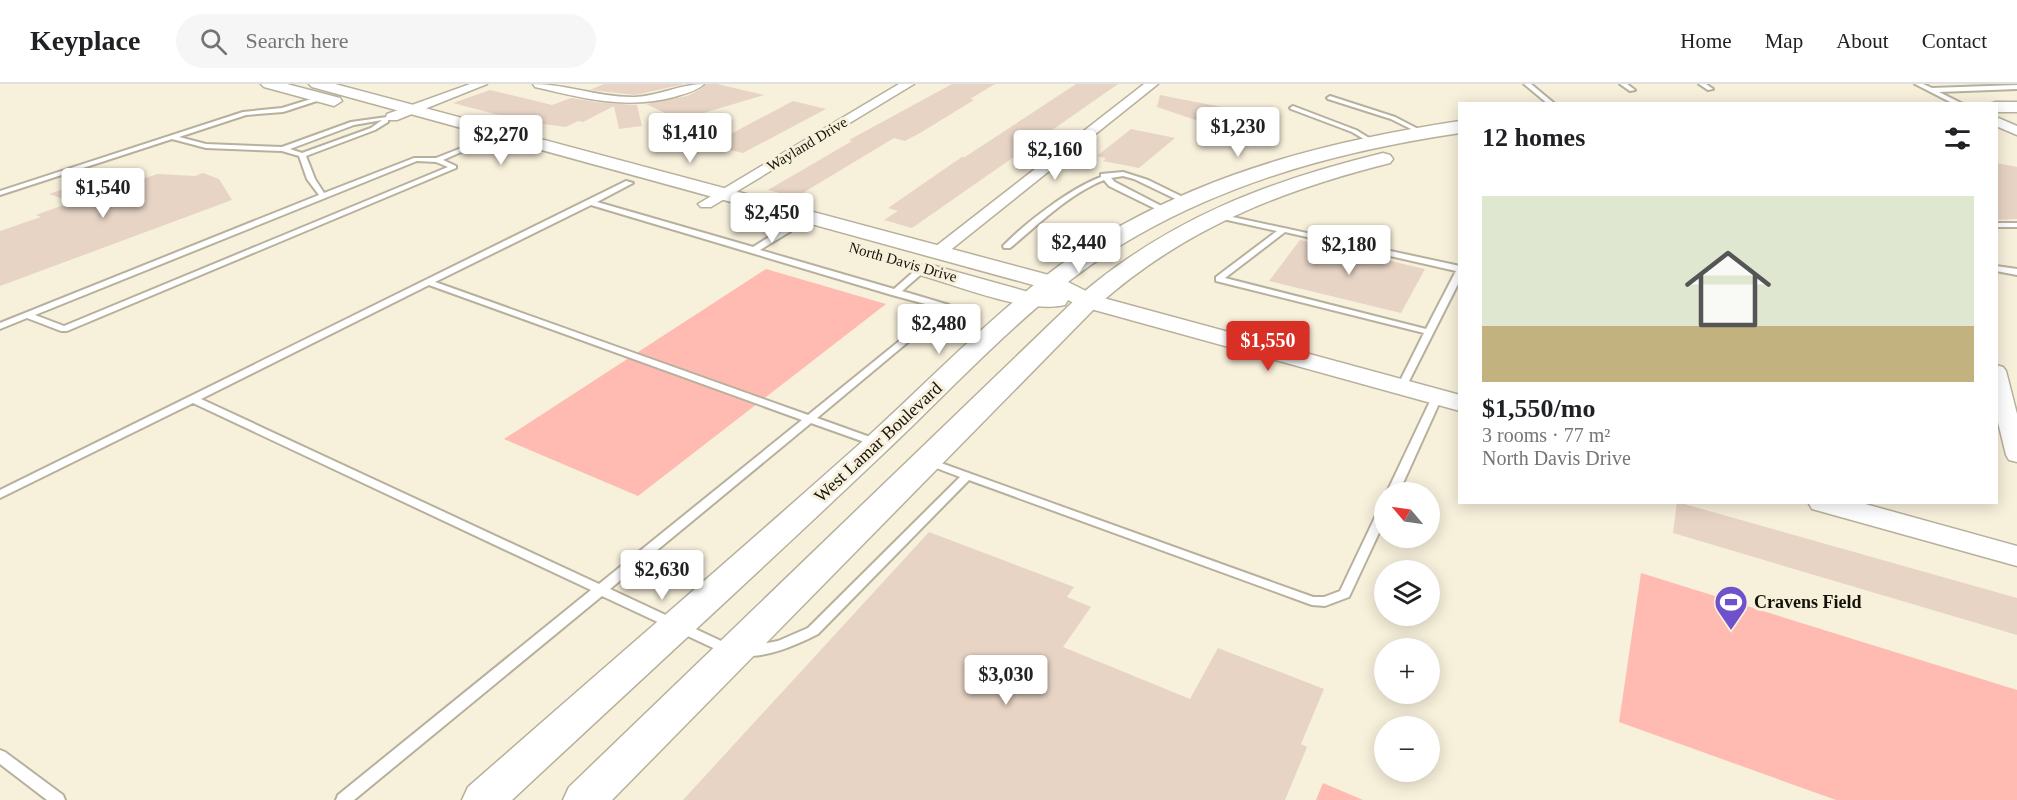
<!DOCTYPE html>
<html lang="en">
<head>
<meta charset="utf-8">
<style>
  :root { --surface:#fff; --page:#f6f6f6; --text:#202124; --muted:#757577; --line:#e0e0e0; --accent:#d93025 }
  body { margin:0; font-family:Georgia,serif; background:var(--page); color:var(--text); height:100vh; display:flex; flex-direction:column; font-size:22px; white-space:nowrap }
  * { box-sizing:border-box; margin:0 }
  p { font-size:20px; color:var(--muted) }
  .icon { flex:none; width:33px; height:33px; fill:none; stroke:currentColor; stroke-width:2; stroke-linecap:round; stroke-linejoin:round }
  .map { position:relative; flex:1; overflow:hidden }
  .details { position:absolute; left:1458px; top:18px; width:540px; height:402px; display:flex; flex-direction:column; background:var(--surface); border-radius:0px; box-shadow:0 3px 15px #0003 }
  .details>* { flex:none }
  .needle { width:39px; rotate:299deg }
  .controls { position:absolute; left:1374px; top:398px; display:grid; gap:12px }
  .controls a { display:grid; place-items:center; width:66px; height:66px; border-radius:50%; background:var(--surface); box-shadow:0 3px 15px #0003; font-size:30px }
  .price { position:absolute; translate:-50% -51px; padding:0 14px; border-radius:6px; background:#fff; color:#222; font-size:20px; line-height:39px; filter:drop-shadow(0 2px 3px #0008) }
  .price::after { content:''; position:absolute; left:50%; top:36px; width:18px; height:14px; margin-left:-9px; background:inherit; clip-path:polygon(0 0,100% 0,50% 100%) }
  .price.on { background:var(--accent); color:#fff }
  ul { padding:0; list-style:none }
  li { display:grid; align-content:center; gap:12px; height:318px; padding:0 24px }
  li+li { border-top:2px solid var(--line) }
  li span { display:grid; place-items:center; height:186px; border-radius:0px; color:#555 }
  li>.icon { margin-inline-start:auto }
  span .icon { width:108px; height:108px; fill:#fffc; stroke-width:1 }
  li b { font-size:26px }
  h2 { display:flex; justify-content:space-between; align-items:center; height:72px; padding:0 24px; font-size:26px }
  header { display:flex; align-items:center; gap:36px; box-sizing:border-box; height:84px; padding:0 30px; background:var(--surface); border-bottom:2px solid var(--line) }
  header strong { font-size:28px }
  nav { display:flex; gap:33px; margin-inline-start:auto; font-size:21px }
  .search { width:420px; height:54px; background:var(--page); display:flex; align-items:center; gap:15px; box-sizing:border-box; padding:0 21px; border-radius:33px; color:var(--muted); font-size:22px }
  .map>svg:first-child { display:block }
  .green { fill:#ffbab2 }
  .building { fill:#e7d4c5 }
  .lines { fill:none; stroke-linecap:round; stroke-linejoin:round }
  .service-casing { stroke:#b7b09c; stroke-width:4 }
  .minor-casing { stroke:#b7b09c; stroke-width:3 }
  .tertiary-casing { stroke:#b7b09c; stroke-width:3 }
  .secondary-casing { stroke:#b7b09c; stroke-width:3 }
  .service { fill:#fff; fill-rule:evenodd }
  .minor { fill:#fff; fill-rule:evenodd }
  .tertiary { fill:#fff; fill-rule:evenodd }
  .secondary { fill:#fff; fill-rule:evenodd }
  .labels { text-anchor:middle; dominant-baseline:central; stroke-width:6; stroke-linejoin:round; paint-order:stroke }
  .far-street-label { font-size:15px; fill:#14120a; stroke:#f7f0db }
  .street-label { font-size:18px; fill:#14120a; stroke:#f7f0db }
  .poi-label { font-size:18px; font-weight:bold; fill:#14120a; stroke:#f7f0db; text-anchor:start }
</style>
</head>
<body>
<header>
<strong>Keyplace</strong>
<div class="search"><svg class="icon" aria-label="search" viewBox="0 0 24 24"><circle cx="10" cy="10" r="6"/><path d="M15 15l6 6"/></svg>Search here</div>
<nav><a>Home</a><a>Map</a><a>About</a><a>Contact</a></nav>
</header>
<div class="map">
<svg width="2017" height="716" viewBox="0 0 2017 716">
  <rect width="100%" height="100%" fill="#f7f0db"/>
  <path class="green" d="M766 185 886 220 638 412 504 355Z
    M1641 489 2017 606V716H1836L1619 638Z
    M1323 699 1363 716H1316Z"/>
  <path class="building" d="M604 0H685L635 11 590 6Z
    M706 0H717L764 11 680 36 646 20 687 12 699 6Z
    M952 0H995L970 15 974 16 920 49 905 57 894 54 796 113 768 106 852 57 849 56Z
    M1076 0H1118L912 144 884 136 898 127 888 124 962 73H965Z
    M490 6 552 21 571 14 604 19 637 21 642 42 619 45 614 22 583 38 578 37 566 43 521 37 453 19Z
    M1160 11 1242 27 1222 45 1157 23Z
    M793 17 826 25 743 69 710 61Z
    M1131 45 1175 54 1139 84 1103 77 1106 74 1097 72Z
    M1996 79 2017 83V135L1996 136Z
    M203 89 219 95 232 116 0 202V147L41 133 36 131 72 118 49 110 93 95 105 99 124 95 140 96 157 90 195 92Z
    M1300 156 1425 185 1401 229 1269 197Z
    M1677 418 2017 514V551L1673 449Z
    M929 448 1074 503 1067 513 1091 523 1063 563 1190 615 1218 564 1324 605 1301 660 1307 663 1285 716H683Z"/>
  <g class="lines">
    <defs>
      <path id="service" d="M1524 0H1531L1555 20H1548Z
        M1620 0H1627L1635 6 1630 7Z
        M1699 0H1706L1713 5 1708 6Z
        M1915 0H1923L1932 4 2017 1V5L1939 8 1963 20H1954Z
        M321 12 324 14 323 15 283 28 246 31 179 53 206 60 282 63 351 38 394 32V34L388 36V38L375 46 306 72 315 95 324 109 414 74H436L479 57 484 58 443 76 456 82V84L67 247H61L27 234 0 245V239L319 111 307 95 299 72 282 67 206 64 172 55 0 111V107L243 28 282 24ZM382 36 371 44 302 69 290 65 354 41ZM417 77 436 78 448 83 64 242 35 231Z
        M1330 12 1395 33 1424 48 1419 49 1391 35 1328 15 1327 14Z
        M1293 22 1356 46 1374 57 1369 58 1352 48 1291 25 1290 24Z
        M1123 88 1148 96 1191 117 1184 119 1134 95 1123 92 1111 94 1115 98 1171 127 1164 129 1109 102 1104 96C1069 110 1039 140 1010 164H1004L1003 162C1025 139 1071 104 1101 93V90Z
        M626 97 633 99 597 118 753 163 785 143H791V147L760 166 894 205 920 182H926V186L902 207 949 221 950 223 817 334 881 357 882 359 881 361H873L811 339 610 505 734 563 736 566 734 569 729 571 724 569 602 512 354 716H336L338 711 591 506 193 319 0 414V406ZM591 121 892 211 940 224 808 331 435 198ZM429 201 802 336 599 500 201 315Z
        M1214 129 1460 182V196L1405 305 1402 306 1397 303 1424 249 1216 197V193L1277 147 1214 133ZM1285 148 1456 187 1426 245 1225 194Z
        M1996 139H2017V143H1996Z
        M1996 182 2017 185V191L1996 187Z
        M1437 310 1442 313 1399 408H1387L1432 313Z
        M927 374 1313 513H1324L1340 507 1378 427 1384 423V438L1349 513 1325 522 1312 521 969 396 818 550C799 560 761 577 740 570L738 567 740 564 778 557 808 544 960 393 923 379 922 377Z
        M0 666 5 668 63 711 65 716H47L0 680Z"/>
      <path id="minor" d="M470 0H487L397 36H387L386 33 387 30Z
        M533 0C568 0 600 14 635 13 659 12 680 0 704 0 697 7 684 10 674 13 626 26 582 14 535 3Z
        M899 0H914L711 123H701L698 120Z
        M1144 0H1158L943 172H931L929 169 931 166Z
        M1996 33 2017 42V51L1996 42Z
        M1996 281 2003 283 2006 287 2017 330V378L2009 376 2006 371 1996 330Z"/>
      <path id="tertiary" d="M261 0H287L340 14 342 17 334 22 264 3Z
        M309 0H335L1060 194 1096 212 1460 311V327L1080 222 1068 216 1065 221C1026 230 959 202 920 191L917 186 920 181 928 180 1032 209H1055L1044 204 312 3Z
        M1808 418H1858L2017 462V482L1812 425Z"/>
      <path id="secondary" d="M1996 18H2017V28H1996V20H1989Z
        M1460 37V49C1346 66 1239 94 1138 151 1040 206 964 294 882 371 760 487 635 601 512 716H462L468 703C600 587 733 473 864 356 947 281 1023 196 1122 141 1227 83 1341 55 1460 37Z
        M1383 69 1390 71 1393 75 1390 79C1279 107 1183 145 1097 222L612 716H563L569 703 1079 212C1170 134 1269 97 1383 69Z"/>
    </defs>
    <use href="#service" class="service-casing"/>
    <use href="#minor" class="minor-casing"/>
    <use href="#tertiary" class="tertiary-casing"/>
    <use href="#secondary" class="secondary-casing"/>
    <use href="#service" class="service"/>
    <use href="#minor" class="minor"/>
    <use href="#tertiary" class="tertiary"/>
    <use href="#secondary" class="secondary"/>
  </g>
  <defs>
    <symbol id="stadium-pin" viewBox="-11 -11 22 30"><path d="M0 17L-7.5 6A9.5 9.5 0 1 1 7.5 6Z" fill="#6e51cb" stroke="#f7f0db"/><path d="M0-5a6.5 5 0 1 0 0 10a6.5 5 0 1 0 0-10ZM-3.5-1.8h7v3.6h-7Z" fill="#fff"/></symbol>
  </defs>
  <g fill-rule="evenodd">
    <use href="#stadium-pin" x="1712" y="499" width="38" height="52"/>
  </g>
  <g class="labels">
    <g class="far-street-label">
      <text transform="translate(807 60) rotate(-31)">Wayland Drive</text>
      <text transform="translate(903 178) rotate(16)">North Davis Drive</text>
    </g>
    <g class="street-label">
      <text transform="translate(878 358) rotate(-43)">West Lamar Boulevard</text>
    </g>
    <g class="poi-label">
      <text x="1754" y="518">Cravens Field</text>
    </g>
  </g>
</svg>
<div class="controls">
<a><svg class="needle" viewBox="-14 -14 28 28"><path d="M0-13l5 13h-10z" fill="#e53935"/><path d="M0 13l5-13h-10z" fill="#757577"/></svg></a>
<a><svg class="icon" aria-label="layers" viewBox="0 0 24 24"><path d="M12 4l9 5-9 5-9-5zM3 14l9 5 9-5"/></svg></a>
<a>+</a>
<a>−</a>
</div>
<b class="price" style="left:1238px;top:74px">$1,230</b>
<b class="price" style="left:690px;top:80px">$1,410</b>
<b class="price" style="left:501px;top:82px">$2,270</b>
<b class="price" style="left:1055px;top:97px">$2,160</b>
<b class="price" style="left:103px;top:135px">$1,540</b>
<b class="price" style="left:772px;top:160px">$2,450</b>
<b class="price" style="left:1079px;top:190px">$2,440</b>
<b class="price" style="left:1349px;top:192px">$2,180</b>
<b class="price" style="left:939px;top:271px">$2,480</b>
<b class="price on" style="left:1268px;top:288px">$1,550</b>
<b class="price" style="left:662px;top:517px">$2,630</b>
<b class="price" style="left:1006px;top:622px">$3,030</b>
<section class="details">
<h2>12 homes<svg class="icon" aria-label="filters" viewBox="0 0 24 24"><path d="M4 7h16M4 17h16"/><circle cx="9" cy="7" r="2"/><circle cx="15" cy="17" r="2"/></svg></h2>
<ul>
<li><span style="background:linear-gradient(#dfe7d0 70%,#c2b280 0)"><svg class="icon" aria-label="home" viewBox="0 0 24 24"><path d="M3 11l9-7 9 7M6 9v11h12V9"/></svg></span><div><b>$1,550/mo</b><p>3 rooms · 77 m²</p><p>North Davis Drive</p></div></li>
</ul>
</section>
</div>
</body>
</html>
